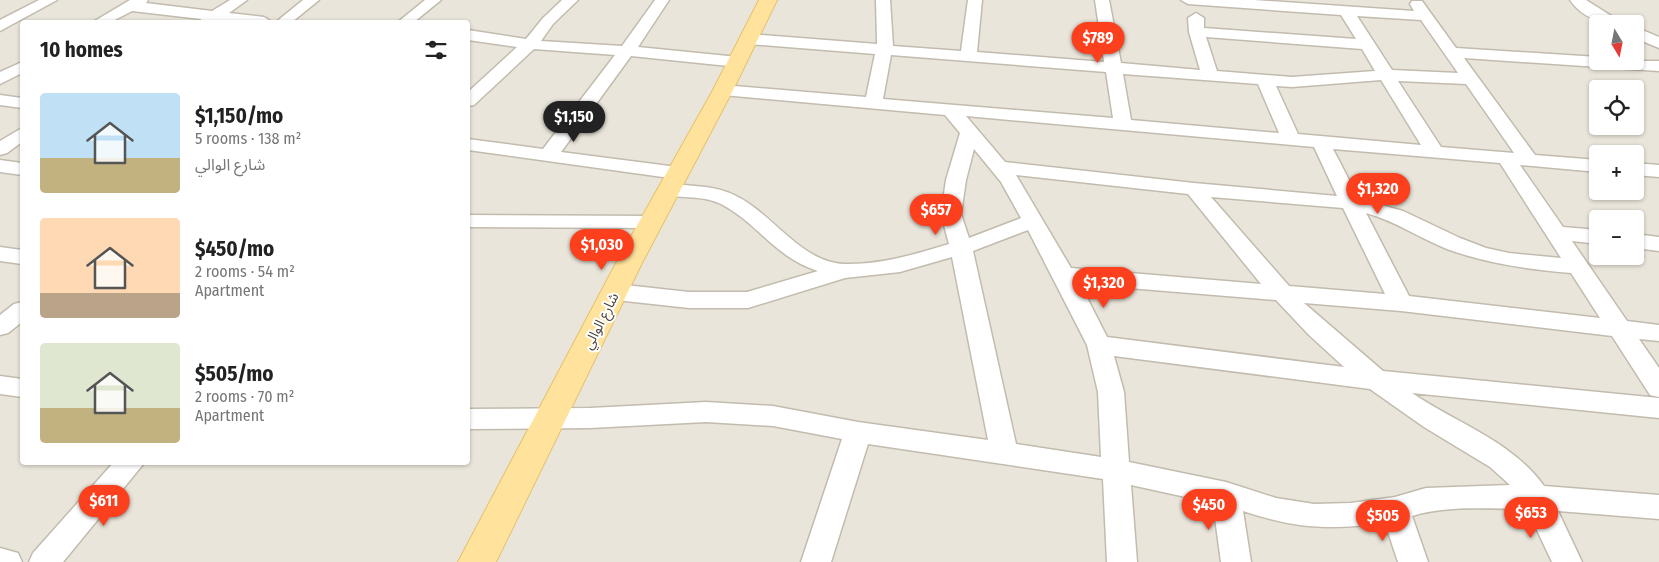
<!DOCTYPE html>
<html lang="en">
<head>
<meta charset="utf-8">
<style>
  :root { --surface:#fff; --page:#f6f6f6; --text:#222; --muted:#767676; --accent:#fc3f1d }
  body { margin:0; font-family:"Fira Sans Condensed","Noto Sans Arabic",sans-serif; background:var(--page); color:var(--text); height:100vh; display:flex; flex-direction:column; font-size:19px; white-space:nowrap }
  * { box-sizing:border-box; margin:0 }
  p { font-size:16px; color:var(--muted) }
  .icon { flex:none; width:28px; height:28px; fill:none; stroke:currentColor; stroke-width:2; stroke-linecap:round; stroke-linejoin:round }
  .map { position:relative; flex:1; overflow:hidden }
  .sheet { position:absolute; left:20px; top:20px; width:450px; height:445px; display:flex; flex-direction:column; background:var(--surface); border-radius:5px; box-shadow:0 1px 4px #0004 }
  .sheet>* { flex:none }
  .needle { width:32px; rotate:170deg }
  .tools { position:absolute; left:1589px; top:15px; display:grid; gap:10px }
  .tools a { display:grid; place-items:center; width:55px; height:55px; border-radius:5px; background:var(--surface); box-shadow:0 1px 4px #0004; font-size:25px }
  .price { position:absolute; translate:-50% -42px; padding:0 11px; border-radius:18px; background:var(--accent); color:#fff; font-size:16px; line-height:32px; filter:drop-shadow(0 1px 2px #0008) }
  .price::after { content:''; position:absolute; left:50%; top:30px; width:15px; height:11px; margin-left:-8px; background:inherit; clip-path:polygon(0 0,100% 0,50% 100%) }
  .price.current { background:#222; color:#fff }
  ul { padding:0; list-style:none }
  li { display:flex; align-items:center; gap:15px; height:125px; padding:0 20px }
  li span { display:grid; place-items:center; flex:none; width:140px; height:100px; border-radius:5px; color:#555 }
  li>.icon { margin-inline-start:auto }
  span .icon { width:60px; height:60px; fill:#fffc; stroke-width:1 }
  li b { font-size:21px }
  h2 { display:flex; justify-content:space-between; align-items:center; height:60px; padding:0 20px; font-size:21px }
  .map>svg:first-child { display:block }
  .residential { fill:#eae5da; fill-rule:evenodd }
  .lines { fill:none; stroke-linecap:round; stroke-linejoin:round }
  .minor-casing { stroke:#c2bbae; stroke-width:3 }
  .major-casing { stroke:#e6c16a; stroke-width:2 }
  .minor { fill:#fff; fill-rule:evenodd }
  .major { fill:#ffe39c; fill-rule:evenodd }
  .labels { text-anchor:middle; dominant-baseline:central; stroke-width:4; stroke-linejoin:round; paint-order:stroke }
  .street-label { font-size:14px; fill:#4b4439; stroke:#fff }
</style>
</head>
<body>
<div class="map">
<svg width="1659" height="562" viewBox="0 0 1659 562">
  <rect width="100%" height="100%" fill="#f6f3ec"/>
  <path class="residential" d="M0 0H1659V562H0ZM22 22H468V462H22ZM1598 24H1635V61H1598ZM1598 89H1635V126H1598ZM1598 154H1635V191H1598ZM1598 219H1635V256H1598Z"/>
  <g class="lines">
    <defs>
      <path id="minor" d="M39 0H57L0 31V20Z
        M130 0H148L146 3 212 11 230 0H247L229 13 264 17 272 22H200L201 19 132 11 111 22H93Z
        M303 0H319L292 22H276Z
        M425 0H441L414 22H398Z
        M562 0H578L553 24 541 41 622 46 655 0H669L638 47 738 57 746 62 738 67 631 56 561 152 677 167 684 169 687 173 684 177 677 179 468 150V139L543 149 615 55 534 49 474 105 468 106V92L517 47 468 40V30L526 39 543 18Z
        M876 0H890L893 46 961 51 968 0H982L977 52 1104 62 1095 0H1109L1121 63 1200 70 1189 32 1188 18 1196 13 1204 18V28L1356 39 1341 15 1188 4 1181 0H1254L1414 11 1410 4 1412 1H1422L1456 48 1598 57V61H1659V71L1464 58 1535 155 1598 160V172L1520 165 1563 227 1598 230V244L1572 241 1627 321 1659 325V341L1639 339 1659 368V397L1650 395 1612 336 1401 311 1304 303 1383 371 1659 398V418L1412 393C1456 423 1512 441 1544 486L1659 495V519L1558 511 1582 562H1552L1527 509C1489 509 1448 505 1412 516L1428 562H1398L1385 523C1328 530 1298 529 1243 511L1251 562H1221L1213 503 1131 485 1137 562H1107L1103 479 868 444 831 562H801L842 439 773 426 706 422 590 428 468 429V409L590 408 706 402 773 406 858 422 988 440 952 257 900 272 845 278 748 308H689L616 300 608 297 605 292 608 287 616 284 689 292H747L818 271C774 257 758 223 721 204 703 195 681 199 661 194L658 190 661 186C672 183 684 185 695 186 709 187 723 189 736 196 772 213 800 262 844 264 880 265 916 254 949 244L941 214 946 180 960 133 945 115 723 95 717 94 714 90 717 86 723 85 866 97 875 54 749 44 741 39 749 34 877 44ZM1357 16 1421 20 1458 73 1392 70ZM1206 37 1362 49 1375 71 1292 77 1217 71ZM891 55 1106 72 1113 118 883 99ZM1123 74 1258 84 1279 133 1131 120ZM1381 80 1421 145 1298 134 1276 86 1292 87ZM1398 81 1466 84 1514 153 1441 147ZM966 116 1314 147 1337 196 1194 183 1005 162ZM974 149 1001 182 1021 218 969 238 961 214 966 180ZM1333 149 1500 163 1561 258 1509 253 1486 248 1460 238 1403 211 1359 199ZM1016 175 1188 194 1261 284 1071 268ZM1211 197 1343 208 1385 294 1289 286ZM1366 213C1396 221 1419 238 1447 249 1488 264 1528 269 1571 273L1600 318 1409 296ZM1028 230 1087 345 1098 392 1101 457 1016 444 973 251ZM1080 284 1276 300 1309 335 1344 367 1107 337ZM1114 356 1370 389 1424 427 1490 467 1510 485 1426 488 1395 497 1351 503 1314 504 1276 498 1226 482 1129 462 1124 392Z
        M1570 0H1586L1624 24C1603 24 1583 19 1570 0Z
        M1635 27 1659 37V48L1635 38Z
        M22 62V73L0 84V72Z
        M0 95 22 98V108L0 105Z
        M22 128V142L7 153 0 155V141Z
        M0 160 22 163V175L0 172Z
        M1635 163 1659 165V177L1635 175Z
        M468 215 650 216 657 218 660 222 657 226 650 228 468 227Z
        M1635 234 1659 237V251L1635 248Z
        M0 247 22 250V264L0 261Z
        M22 302V322L8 333 0 335V315L14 304Z
        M0 376 22 379V397L0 394Z
        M114 462H145L63 562H29L33 553Z
        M0 548 18 553 22 562H0Z"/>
      <path id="major" d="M759 0H777L733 90 641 265 496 562H458L615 265 713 90Z"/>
    </defs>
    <use href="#minor" class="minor-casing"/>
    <use href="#major" class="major-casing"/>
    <use href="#minor" class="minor"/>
    <use href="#major" class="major"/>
  </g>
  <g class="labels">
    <g class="street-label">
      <text transform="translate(601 321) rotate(-63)">شارع الوالي</text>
    </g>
  </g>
</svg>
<div class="tools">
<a><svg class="needle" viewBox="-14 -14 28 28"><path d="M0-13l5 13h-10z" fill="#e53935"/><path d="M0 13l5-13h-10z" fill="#767676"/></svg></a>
<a><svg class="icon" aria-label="locate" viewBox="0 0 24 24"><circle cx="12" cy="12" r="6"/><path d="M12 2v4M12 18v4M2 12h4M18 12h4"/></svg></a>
<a>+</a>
<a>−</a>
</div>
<b class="price" style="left:1098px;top:64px">$789</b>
<b class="price current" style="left:574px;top:143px">$1,150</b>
<b class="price" style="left:1378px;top:215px">$1,320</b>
<b class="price" style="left:936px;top:236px">$657</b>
<b class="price" style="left:602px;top:271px">$1,030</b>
<b class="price" style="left:1104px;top:309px">$1,320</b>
<b class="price" style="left:104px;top:527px">$611</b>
<b class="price" style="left:1209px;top:531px">$450</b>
<b class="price" style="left:1531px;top:539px">$653</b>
<b class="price" style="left:1383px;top:542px">$505</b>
<section class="sheet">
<h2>10 homes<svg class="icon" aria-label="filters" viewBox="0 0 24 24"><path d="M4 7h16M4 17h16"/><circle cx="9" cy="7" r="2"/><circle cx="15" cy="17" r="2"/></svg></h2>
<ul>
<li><span style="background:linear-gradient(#bfe0f5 65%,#c2b280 0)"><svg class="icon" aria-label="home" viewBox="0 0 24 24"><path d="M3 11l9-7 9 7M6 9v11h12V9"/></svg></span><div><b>$1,150/mo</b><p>5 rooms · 138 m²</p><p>شارع الوالي</p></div></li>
<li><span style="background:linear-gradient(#ffd9b3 75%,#b9a48a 0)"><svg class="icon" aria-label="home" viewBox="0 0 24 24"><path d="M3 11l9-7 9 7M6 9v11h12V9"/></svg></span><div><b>$450/mo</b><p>2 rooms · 54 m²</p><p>Apartment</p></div></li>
<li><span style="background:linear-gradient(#dfe7d0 65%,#c2b280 0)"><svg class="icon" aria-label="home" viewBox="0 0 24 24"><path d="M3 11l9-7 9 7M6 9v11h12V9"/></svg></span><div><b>$505/mo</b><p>2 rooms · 70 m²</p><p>Apartment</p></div></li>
</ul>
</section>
</div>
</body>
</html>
